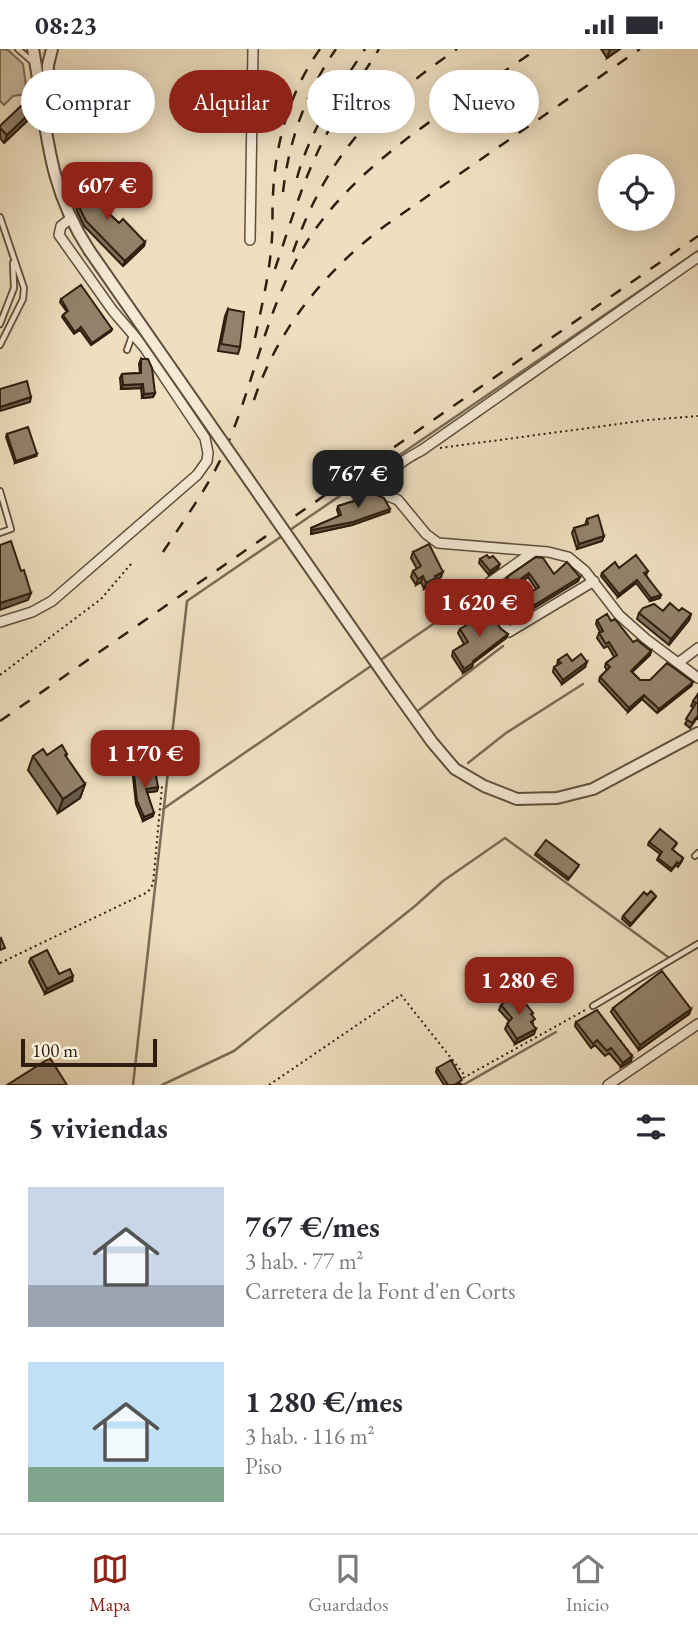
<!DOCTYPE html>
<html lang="es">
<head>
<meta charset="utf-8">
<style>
  :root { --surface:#fff; --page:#f7f7f7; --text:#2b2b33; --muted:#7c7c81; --line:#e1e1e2; --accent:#8f2418 }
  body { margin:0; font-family:"EB Garamond",serif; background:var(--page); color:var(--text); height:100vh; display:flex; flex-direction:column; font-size:26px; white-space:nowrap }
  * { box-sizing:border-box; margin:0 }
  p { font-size:23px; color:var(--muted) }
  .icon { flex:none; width:38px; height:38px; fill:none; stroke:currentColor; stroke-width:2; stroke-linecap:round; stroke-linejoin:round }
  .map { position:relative; height:1036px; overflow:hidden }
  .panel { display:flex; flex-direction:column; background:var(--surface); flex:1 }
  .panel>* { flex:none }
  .guide { position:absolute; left:21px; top:21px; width:656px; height:63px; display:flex; gap:14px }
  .buttons { position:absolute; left:598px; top:105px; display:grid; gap:14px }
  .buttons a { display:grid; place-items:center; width:77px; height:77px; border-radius:50%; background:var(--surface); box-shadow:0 4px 18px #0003; font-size:35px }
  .scale { position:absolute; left:21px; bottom:18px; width:136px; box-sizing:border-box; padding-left:7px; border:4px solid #2f1e0f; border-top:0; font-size:19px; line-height:24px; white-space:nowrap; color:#2f1e0f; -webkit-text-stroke:5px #f5ead6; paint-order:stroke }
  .price { position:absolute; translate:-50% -60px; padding:0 16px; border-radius:14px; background:var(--accent); color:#fff; font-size:23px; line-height:46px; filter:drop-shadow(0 2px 4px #0008) }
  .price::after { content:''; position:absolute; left:50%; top:42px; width:21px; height:16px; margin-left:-10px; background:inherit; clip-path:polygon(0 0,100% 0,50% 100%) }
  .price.on { background:#222; color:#fff }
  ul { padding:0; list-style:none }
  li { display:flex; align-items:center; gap:21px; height:175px; padding:0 28px }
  li span { display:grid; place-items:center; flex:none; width:196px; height:140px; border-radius:0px; color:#555 }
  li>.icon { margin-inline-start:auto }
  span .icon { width:84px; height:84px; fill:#fffc; stroke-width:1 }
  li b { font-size:30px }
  h2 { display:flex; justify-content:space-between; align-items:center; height:84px; padding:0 28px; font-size:30px }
  .pill { padding:0 24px; border-radius:32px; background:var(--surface); box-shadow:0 4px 18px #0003; font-size:24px; line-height:63px }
  .pill.on { background:var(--accent); color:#fff }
  .status { display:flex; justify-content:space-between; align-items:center; height:49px; padding:0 35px; background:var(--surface); direction:ltr }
  .status svg { height:19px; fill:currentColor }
  .tab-bar { display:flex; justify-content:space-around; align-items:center; height:98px; border-top:2px solid var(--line); background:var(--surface); font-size:19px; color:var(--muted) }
  .tab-bar a { display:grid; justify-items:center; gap:4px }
  .tab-bar .on { color:var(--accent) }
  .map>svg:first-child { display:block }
  .green { fill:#cebea2; stroke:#7e6e58; stroke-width:2 }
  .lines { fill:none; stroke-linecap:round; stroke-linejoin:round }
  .stream { stroke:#7b6a55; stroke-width:2.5 }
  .service-casing { stroke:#5f4e3b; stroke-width:8 }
  .minor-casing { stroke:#5f4e3b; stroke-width:12 }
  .tertiary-casing { stroke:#5f4e3b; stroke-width:14 }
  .path { stroke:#2f1e0f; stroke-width:2; stroke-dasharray:2 3.5; stroke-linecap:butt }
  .service { stroke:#f5ead6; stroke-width:4.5 }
  .minor { stroke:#f5ead6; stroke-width:9 }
  .tertiary { stroke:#f5ead6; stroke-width:10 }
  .rail { stroke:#2f1e0f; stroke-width:2.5; stroke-dasharray:12 12; stroke-linecap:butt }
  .tertiary-bridge-casing { stroke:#5f4e3b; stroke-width:14; stroke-linecap:butt }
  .tertiary-bridge { stroke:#f5ead6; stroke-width:10 }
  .wall { fill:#7e705c; stroke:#2f1e0f; stroke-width:2; fill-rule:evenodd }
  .shaded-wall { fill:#675b4b; stroke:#2f1e0f; stroke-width:2 }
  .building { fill:#93826b; stroke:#2f1e0f; stroke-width:2; fill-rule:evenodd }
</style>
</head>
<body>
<div class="status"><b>08:23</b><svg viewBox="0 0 49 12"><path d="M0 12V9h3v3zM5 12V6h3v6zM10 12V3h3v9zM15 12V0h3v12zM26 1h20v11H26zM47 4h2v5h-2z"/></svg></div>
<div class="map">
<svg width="698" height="1036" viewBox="0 0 698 1036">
  <rect width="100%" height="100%" fill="#efdfc0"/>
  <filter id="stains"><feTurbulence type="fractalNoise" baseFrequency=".00286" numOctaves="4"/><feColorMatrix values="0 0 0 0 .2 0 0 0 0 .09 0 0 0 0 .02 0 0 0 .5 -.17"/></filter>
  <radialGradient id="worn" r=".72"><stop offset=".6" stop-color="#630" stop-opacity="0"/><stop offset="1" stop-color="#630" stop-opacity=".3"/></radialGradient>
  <path class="green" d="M0 0 8 1 23 15 27 45 13 47 4 56 0 52Z"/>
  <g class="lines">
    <path class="stream" d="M287 483 698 202
      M382 610 486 539
      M419 661 503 597
      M468 714 506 684 583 635
      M163 760 371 617
      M133 1036 187 552 282 487
      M162 1036 234 1002 415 857 443 832 505 789 668 908
      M463 1036 556 983"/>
    <defs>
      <path id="service" d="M18 0 33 13
        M0 168 24 239 23 250 0 296
        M0 275 14 239 13 214
        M127 301 133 284
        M0 442 11 480 0 484
        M695 807 698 804
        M593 957 698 895"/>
      <path id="minor" d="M250 191 253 0
        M390 431C394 415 408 409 422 401L698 208
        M366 438 398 451 426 485 438 494 548 503 568 508 585 522 619 566 646 590 698 629
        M486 536 533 503
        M481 548 509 583 594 532
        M0 573 32 563 52 552 197 426 207 412 208 404 205 389 144 298 113 262 59 186 61 177 70 170
        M678 614 698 599
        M608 1036 698 975"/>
      <path id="tertiary" d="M33 0C47 74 45 134 89 201
        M47 58 48 16 52 0
        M392 637 432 693 455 720 484 737 517 750 557 749 593 740 698 684"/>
    </defs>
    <use href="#service" class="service-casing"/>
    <use href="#minor" class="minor-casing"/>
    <use href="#tertiary" class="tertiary-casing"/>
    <path class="path" d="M440 399 648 371 698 367
      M0 626 101 550 131 515
      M0 914 148 843 153 835 162 737
      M620 991 634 1009
      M463 1029 587 960
      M269 1036 401 946 466 1028"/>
    <use href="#service" class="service"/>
    <use href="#minor" class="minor"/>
    <use href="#tertiary" class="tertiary"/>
    <path class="rail" d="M297 129C310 81 338 41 365 0
      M283 143C289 91 306 43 336 0
      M293 203C327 107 374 57 457 0
      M275 220C289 179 301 137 320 98 337 63 359 32 379 0
      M255 289C262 256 270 223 272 189 273 174 272 160 273 146 275 94 290 42 320 0
      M254 351C278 279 326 221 386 176L640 0
      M163 503C186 468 212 433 228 394 257 325 268 251 310 188 364 107 458 55 537 0
      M0 672 698 187"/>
    <defs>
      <path id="tertiary-bridge" d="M89 201 392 637"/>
    </defs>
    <use href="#tertiary-bridge" class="tertiary-bridge-casing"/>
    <use href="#tertiary-bridge" class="tertiary-bridge"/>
  </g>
  <path class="wall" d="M601 0H620L607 9Z
    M26 73 4 94 0 89V77Z
    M76 134 96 143 105 158 104 160 119 174 145 193 144 197 123 217 84 177 77 162 74 148 78 142 75 138Z
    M61 250 112 280 111 282 91 296 80 281 74 285 62 268 63 266 67 263 60 253Z
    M228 260 240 298 238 305 218 302 225 267Z
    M141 310 155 344 153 348 142 349 141 339 121 340 120 329 122 325 140 324 139 315Z
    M7 385 36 407 15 414 6 388Z
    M356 448 389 463 352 476 311 485V479L339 467 337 461 338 457 355 452Z
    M587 470 604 487 602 492 577 500 572 484 574 479 585 476Z
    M413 503 441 528 435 532 434 535 424 540 421 533 416 536 411 528 413 522 417 520 411 509Z
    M536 508 554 525 580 528 578 532 516 570 511 562 513 558 519 553 506 533 507 528ZM528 528 536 540 527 546 520 534Z
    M480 510 498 519 489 526 479 514Z
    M619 519 648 522 646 526 660 549 650 552 636 534 618 548 601 527 602 524Z
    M663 562H679L691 565 689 571 669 596 637 570 639 564Z
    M597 571 611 572 633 593 651 602 650 606 632 623 640 631 691 637 657 664 642 650 628 663 599 632 600 628 607 621 605 618 606 614 614 608 608 597 604 599 597 589 599 584 600 583 596 575Z
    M460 580H501L508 585 506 589 473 614 472 618 463 624 452 607 453 602 464 595 458 584Z
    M558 611 572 612 585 618 562 635 553 623 554 618 557 616Z
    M698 645V670L697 669 690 679 685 675 694 659 691 657Z
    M67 705 66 708 85 735 80 749 58 764 28 721 33 707Z
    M134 724 158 738 157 742 147 743 153 767 143 772 136 755 133 728Z
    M649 793 676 796 672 801 683 809 682 812 678 818 676 816 671 822 657 811 660 805 648 796Z
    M536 804 578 818 568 831 535 806Z
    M647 846 655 849 630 877 622 870 623 867Z
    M31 909 59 925 72 932 45 945 29 913Z
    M517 951 533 964 532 966 534 985 515 995 505 980 509 972 499 961 501 956Z
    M613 959 691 960 689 965 639 1001 611 963Z
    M576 973 631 1012 621 1018 609 1004 605 1007 595 996 591 999 575 977Z
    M437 1019 461 1035 458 1036H444L436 1023Z"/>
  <path class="shaded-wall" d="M610 0H620L607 9Z
    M29 65 26 73 4 94 7 86Z
    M145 193 144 197 123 217 125 212Z
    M112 280 111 282 91 296 92 294Z
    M143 335 141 339 121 340 123 336Z
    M155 344 153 348 142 349 144 345Z
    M31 348 30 353 0 362V358Z
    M37 405 36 407 15 414 16 412Z
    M390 460 389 463 352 476 311 485 312 481Z
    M604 487 602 492 577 500 579 495Z
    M500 515 498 519 489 526 490 522Z
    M443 523 441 528 435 532 434 535 424 540 426 534Z
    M529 524 528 528 516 537 518 532Z
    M423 527 421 533 416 536 418 530Z
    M580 528 578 532 516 570 518 566Z
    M637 531 636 534 618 548 619 545Z
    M31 544 28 551 0 561V554Z
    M661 546 660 549 650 552 651 549Z
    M691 565 689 571 669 596 671 590Z
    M508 585 506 589 473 614 472 618 463 624 464 620 473 612Z
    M651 602 650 606 629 626 631 622Z
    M587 613 585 618 562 635 563 631Z
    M693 633 691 637 657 664 659 660Z
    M644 646 642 650 628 663 629 659Z
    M85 735 80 749 58 764 63 750Z
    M158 738 157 742 144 744 146 740Z
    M154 764 153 767 143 772 144 768Z
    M656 847 655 849 630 877 631 875Z
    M73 927 72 932 45 945 47 940Z
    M691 960 689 965 639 1001 640 996Z
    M536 980 534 985 515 995 517 990Z
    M632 1007 631 1012 621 1018 623 1014Z"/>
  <path class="building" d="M21 57 29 65 7 86 0 79V77Z
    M91 131 98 138 95 141 107 154 102 158 119 174 123 170 145 193 125 212 86 172 79 158 76 144 81 139 76 134Z
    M81 236 112 280 92 294 81 278 75 283 63 266 68 262 61 250Z
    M228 260 244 263 240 298 221 295Z
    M141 310H148L152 319 155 344 144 345 143 335 123 336 122 325 141 324Z
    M27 332 31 348 0 358V340Z
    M28 378 37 405 16 412 7 385Z
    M370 443 384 449 390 460 353 473 312 481 311 479 341 466 338 457 357 451 356 448Z
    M598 466 604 487 579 495 574 479 588 475 587 470Z
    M11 492 21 522 24 521 31 544 0 554V496Z
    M429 495 443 523 435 527 436 529 426 534 423 527 418 530 413 522 421 517 413 503Z
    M487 506 489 509 493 507 500 515 490 522 480 510Z
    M636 506 648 522 644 524 661 546 651 549 637 531 619 545 602 524 615 513 619 519Z
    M536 508 543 509 554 525 567 513 580 528 518 566 513 558 522 551 507 528ZM529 524 539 538 527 546 518 532Z
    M670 554 679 562 682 559 691 565 671 590 639 564 643 559 654 555 663 562Z
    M489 562 501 580 508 585 473 612 474 613 464 620 453 602 468 593 460 580Z
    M607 565 611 572 615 570 633 593 637 591 651 602 631 622 640 631H650L667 614 693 633 659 660 644 646 629 659 600 628 610 618 606 614 617 606 609 593 606 595 599 584 603 582 597 571Z
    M567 605 572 612 581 605 587 613 563 631 554 618 561 614 558 611Z
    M698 645V666L692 674 686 670 696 654 693 652Z
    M62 696 67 705 65 706 85 735 63 750 33 707 43 700 47 706Z
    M155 721 158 738 146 740 154 764 144 768 137 752 134 724Z
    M660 780 677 794 672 800 683 809 679 815 677 813 672 820 658 809 662 803 649 793Z
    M546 791 579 816 569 829 536 804Z
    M651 842 656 847 631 875 623 867 644 843 647 846Z
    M1 889 5 899 0 901V890Z
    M47 901 59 925 70 920 73 927 47 940 31 909Z
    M662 922 691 960 640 996 613 959Z
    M513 946 517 951 522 950 533 964 531 965 535 970 531 973 536 980 517 990 507 975 512 969 501 956Z
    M597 961 632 1007 623 1014 611 999 607 1002 597 991 593 995 576 973Z
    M50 1009 67 1036H7Z
    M451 1011 462 1031 454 1036H448L437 1019Z"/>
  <rect width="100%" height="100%" filter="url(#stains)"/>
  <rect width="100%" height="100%" fill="url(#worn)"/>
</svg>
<div class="buttons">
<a><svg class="icon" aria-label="locate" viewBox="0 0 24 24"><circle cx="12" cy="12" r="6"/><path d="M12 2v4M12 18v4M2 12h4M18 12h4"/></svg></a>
</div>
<div class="scale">100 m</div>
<b class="price" style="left:107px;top:173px">607 €</b>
<b class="price on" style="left:358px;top:461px">767 €</b>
<b class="price" style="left:479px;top:590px">1 620 €</b>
<b class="price" style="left:145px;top:741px">1 170 €</b>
<b class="price" style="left:519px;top:968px">1 280 €</b>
<div class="guide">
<a class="pill">Comprar</a>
<a class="pill on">Alquilar</a>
<a class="pill">Filtros</a>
<a class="pill">Nuevo</a>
</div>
</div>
<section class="panel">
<h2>5 viviendas<svg class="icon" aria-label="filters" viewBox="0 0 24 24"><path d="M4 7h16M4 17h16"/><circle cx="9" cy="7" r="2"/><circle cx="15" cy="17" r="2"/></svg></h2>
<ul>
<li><span style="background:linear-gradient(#c9d6e8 70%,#9aa5b1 0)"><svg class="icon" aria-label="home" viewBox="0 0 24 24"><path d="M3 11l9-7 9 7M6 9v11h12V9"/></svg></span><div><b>767 €/mes</b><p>3 hab. · 77 m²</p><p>Carretera de la Font d'en Corts</p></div></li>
<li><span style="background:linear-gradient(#bfe0f5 75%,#7fa58c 0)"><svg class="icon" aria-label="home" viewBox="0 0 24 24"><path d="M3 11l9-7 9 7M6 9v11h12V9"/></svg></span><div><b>1 280 €/mes</b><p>3 hab. · 116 m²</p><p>Piso</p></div></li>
</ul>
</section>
<nav class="tab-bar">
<a class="on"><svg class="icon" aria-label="map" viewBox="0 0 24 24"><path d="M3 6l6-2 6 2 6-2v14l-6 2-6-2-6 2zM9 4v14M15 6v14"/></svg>Mapa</a>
<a><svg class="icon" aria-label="saved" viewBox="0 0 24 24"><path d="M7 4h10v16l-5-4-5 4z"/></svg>Guardados</a>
<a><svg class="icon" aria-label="home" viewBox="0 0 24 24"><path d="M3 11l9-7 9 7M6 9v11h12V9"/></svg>Inicio</a>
</nav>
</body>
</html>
